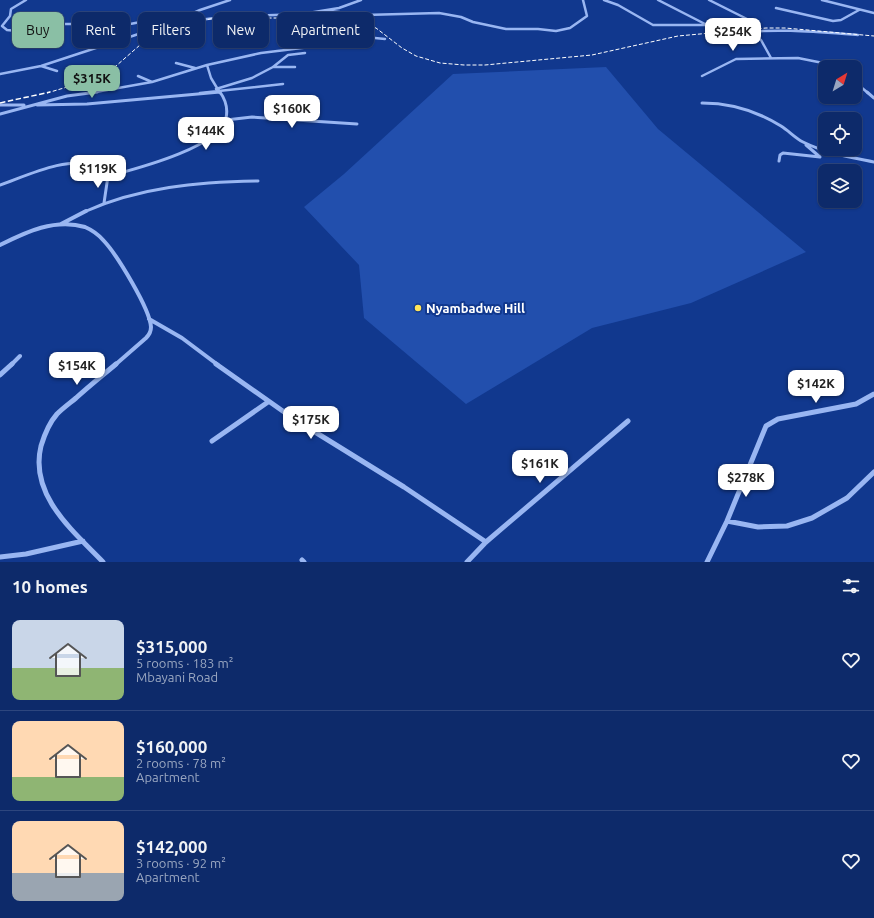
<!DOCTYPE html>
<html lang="en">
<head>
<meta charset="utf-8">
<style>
  :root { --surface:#0d2a6a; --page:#1b3672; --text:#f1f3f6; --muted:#9aa7c1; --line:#2d467e; --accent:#8abfa5 }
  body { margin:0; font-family:Ubuntu,sans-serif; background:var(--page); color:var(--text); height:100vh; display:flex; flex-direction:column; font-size:15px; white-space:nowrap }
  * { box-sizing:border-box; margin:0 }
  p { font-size:13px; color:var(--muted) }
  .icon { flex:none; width:22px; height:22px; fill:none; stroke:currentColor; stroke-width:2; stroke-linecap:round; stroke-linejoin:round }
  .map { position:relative; height:562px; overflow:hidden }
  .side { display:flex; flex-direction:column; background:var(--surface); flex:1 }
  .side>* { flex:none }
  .banner { position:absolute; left:12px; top:12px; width:400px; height:36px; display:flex; gap:8px }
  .needle { width:26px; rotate:38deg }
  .controls { position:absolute; left:818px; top:60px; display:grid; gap:8px }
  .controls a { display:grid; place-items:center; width:44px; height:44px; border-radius:8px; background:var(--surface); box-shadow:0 1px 3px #0004,0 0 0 1px var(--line); font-size:20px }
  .price { position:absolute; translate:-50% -34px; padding:0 9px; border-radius:8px; background:#fff; color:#222; font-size:13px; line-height:26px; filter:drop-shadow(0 1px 2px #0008) }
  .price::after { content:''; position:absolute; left:50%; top:24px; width:12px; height:9px; margin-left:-6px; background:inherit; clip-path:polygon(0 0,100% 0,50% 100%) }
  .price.selected { background:var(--accent); color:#111 }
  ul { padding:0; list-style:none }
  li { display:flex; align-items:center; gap:12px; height:100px; padding:0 12px }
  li+li { border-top:1px solid var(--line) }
  li span { display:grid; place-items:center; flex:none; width:112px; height:80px; border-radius:8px; color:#555 }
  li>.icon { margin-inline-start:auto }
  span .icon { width:48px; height:48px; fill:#fffc; stroke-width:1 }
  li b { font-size:17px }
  h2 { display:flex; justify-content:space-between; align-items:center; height:48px; padding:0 12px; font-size:17px }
  .tag { padding:0 14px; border-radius:8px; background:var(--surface); box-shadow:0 1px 3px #0004,0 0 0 1px var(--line); font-size:14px; line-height:36px }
  .tag.selected { background:var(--accent); color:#111 }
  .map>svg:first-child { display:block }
  .green { fill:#224fad }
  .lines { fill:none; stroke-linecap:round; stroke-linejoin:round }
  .minor-far3 { stroke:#99b6f2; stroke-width:2.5 }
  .minor-far2 { stroke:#99b6f2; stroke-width:3 }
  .minor-far1 { stroke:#99b6f2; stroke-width:4 }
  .minor { stroke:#99b6f2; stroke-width:5 }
  .rail-far1 { stroke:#fff; stroke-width:1; stroke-dasharray:4 2; stroke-linecap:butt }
  .rail { stroke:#fff; stroke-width:1.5; stroke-dasharray:5.5 2.5; stroke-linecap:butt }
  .poi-dot { fill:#ffe45a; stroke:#11388e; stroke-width:1.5 }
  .labels { text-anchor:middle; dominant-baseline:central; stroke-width:4; stroke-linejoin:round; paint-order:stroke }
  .poi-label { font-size:13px; font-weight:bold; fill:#fff; stroke:#11388e; text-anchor:start }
</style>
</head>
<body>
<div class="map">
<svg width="874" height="562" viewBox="0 0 874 562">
  <rect width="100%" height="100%" fill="#11388e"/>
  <path class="green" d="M606 67 658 129 806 252 691 303 592 328 466 404 364 318 359 265 304 207 344 174 453 74Z"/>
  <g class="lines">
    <path class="minor-far3" d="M26 0 11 9 10 16 2 26 7 30 49 34
      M604 0 618 5 653 25H705
      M658 0 707 25 728 33 761 40 771 58
      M709 0 749 20
      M822 0 874 13
      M776 8 833 21 841 20 859 10
      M330 11 364 15 439 13 461 17 473 22 506 29H538L556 31 570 28 587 16 583 0
      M296 14 295 20 301 19 320 24
      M178 20 200 10 230 0
      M51 24H107L130 37
      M114 27 146 21H175
      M737 33C777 28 817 32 858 35
      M293 47 307 41
      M288 49 286 43 295 32
      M176 63 195 68
      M207 65 211 78 220 93
      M41 66 57 71
      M273 67H295
      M0 74 41 66 169 24 222 17 302 14 339 8 361 0
      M138 76 152 82
      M702 76 736 59 798 58 823 63 834 67
      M855 82 868 93
      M216 89 252 78 273 67 288 55 305 53
      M90 93 152 82 207 65 261 53 310 47 353 38 365 37 385 39
      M200 93 283 84"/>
    <path class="minor-far2" d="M867 92 874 98
      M702 103C730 103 757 111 781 126 789 131 795 138 803 142 825 153 850 157 874 162
      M0 105H24
      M37 105 87 104 220 92
      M0 114 67 96 97 92
      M226 120 252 117 357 124
      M779 161 780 155 783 153 820 157 806 145
      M0 185C26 176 69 155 95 166L97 172 108 176 113 175C139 168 220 147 226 118 228 109 225 99 220 92
      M104 203 108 176
      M84 212C139 187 198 182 258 181"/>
    <path class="minor-far1" d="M61 224 86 211
      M0 245C26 232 55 218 85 227 92 230 99 235 104 241 117 255 150 309 151 327 151 331 149 335 146 338L115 365
      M149 319 182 338 218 365
      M11 365 20 356"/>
    <path class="minor" d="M216 364 294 419 404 487 486 542
      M0 375 12 364
      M212 441 268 402
      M727 521 758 527 787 526 812 518 847 498 874 472
      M0 557 26 554 83 541
      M302 560 304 562
      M103 562C73 531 29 495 41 446 44 436 50 422 57 414 63 408 70 403 76 398 89 386 103 375 116 364
      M467 562 486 542 628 421
      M707 562 727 521 766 426 778 419 856 404 874 394"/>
    <path class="rail-far1" d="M47 93 94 79 116 66 148 38 160 32 187 23 216 18H296L352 21 376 28 402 48 416 56 440 63 464 65H485L592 55 678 36 766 28H785L874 36"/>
    <path class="rail" d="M0 103 50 92"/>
  </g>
  <circle class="poi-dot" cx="418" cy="308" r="4"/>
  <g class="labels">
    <g class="poi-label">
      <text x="426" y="308">Nyambadwe Hill</text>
    </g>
  </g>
</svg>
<div class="controls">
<a><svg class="needle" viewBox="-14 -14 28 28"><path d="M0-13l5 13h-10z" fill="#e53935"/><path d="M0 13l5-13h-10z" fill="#9aa7c1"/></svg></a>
<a><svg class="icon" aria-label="locate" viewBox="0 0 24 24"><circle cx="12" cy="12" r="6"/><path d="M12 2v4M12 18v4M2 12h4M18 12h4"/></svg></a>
<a><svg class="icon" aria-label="layers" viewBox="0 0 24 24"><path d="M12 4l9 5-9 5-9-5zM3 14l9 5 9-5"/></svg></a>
</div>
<b class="price" style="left:733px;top:52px">$254K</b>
<b class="price selected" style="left:92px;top:99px">$315K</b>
<b class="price" style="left:292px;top:129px">$160K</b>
<b class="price" style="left:206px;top:151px">$144K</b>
<b class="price" style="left:98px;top:189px">$119K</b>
<b class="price" style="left:77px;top:386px">$154K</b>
<b class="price" style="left:816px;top:404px">$142K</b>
<b class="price" style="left:311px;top:440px">$175K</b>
<b class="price" style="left:540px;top:484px">$161K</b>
<b class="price" style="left:746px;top:498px">$278K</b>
<div class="banner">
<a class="tag selected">Buy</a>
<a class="tag">Rent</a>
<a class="tag">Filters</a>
<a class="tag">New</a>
<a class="tag">Apartment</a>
</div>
</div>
<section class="side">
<h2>10 homes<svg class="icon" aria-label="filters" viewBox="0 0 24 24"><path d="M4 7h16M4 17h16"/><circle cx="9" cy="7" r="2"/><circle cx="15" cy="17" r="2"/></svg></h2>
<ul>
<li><span style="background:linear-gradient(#c9d6e8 60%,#8fb573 0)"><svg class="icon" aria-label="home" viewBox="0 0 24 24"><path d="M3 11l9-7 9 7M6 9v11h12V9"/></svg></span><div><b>$315,000</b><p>5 rooms · 183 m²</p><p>Mbayani Road</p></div><svg class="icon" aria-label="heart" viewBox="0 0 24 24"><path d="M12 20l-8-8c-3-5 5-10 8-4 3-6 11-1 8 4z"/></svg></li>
<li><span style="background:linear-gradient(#ffd9b3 70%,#8fb573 0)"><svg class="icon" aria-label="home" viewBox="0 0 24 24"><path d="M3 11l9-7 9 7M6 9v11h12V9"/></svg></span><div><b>$160,000</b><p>2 rooms · 78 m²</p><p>Apartment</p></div><svg class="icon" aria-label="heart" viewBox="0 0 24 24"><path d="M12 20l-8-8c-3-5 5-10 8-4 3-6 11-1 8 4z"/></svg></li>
<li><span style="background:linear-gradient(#ffd9b3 65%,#9aa5b1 0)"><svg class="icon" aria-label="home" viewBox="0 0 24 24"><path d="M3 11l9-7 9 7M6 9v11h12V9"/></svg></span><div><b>$142,000</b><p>3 rooms · 92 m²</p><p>Apartment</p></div><svg class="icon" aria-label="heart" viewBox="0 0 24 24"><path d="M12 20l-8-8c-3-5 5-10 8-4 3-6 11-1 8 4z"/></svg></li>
</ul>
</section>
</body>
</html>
